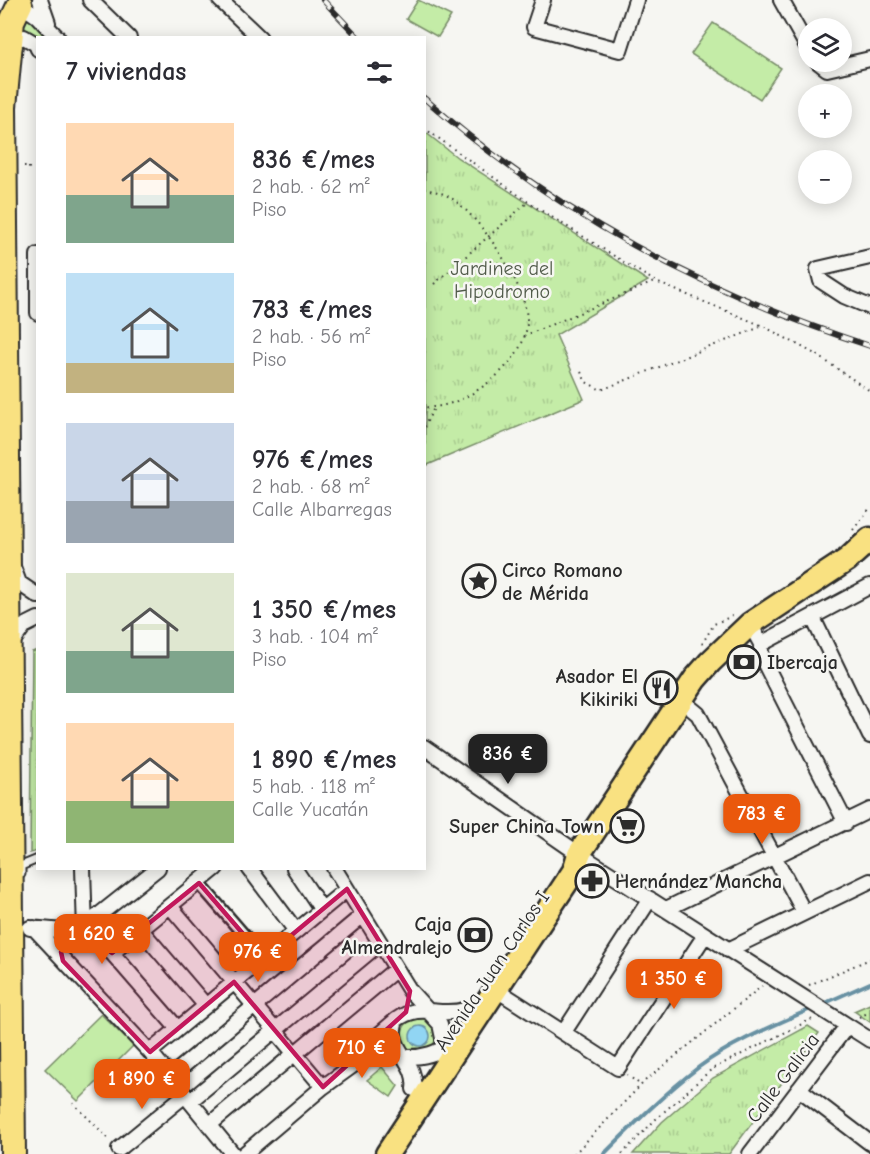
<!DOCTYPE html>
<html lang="es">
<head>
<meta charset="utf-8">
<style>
  :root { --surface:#fff; --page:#f2f2f3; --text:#2b2b33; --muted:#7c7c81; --accent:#ea580c }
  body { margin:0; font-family:"Comic Neue",sans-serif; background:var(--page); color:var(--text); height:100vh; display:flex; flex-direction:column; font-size:22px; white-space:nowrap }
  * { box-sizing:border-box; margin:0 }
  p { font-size:20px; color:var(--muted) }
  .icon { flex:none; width:33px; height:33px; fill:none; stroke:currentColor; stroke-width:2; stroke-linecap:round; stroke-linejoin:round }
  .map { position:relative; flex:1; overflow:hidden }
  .side { position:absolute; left:36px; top:36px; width:390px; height:834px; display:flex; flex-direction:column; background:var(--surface); border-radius:0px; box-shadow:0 3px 15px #0003 }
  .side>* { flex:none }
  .controls { position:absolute; left:798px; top:18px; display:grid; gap:12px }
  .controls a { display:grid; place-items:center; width:54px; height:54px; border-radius:50%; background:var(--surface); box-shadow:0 3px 15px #0003; font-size:30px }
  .price { position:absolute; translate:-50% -51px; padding:0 14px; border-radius:12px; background:var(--accent); color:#fff; font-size:20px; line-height:39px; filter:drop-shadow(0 2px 3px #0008) }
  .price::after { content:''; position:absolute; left:50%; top:36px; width:18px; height:14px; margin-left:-9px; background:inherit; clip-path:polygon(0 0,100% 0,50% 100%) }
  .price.active { background:#222; color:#fff }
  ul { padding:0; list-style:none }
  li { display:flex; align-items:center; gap:18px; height:150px; padding:0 30px }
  li span { display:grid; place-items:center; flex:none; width:168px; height:120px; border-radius:0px; color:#555 }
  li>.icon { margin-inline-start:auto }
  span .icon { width:72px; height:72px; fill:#fffc; stroke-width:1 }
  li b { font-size:26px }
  h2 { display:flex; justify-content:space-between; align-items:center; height:72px; padding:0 30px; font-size:26px }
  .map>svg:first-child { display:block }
  .grass { fill:#c4eca7; stroke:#788c69; stroke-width:1.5 }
  .forest { fill:url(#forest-firs); stroke:#788c69; stroke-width:1.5 }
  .park { fill:url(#park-tufts); stroke:#788c69; stroke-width:1.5 }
  .water { fill:url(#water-ripples); stroke:#6891a3; stroke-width:1.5 }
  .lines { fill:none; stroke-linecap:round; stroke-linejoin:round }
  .stream { stroke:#6891a3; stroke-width:4 }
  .service-casing { stroke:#2b2b2b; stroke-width:11 }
  .pedestrian-casing { stroke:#2b2b2b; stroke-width:15 }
  .minor-casing { stroke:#2b2b2b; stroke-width:18 }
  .primary-casing { stroke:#2b2b2b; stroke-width:27 }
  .trunk-casing { stroke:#2b2b2b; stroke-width:28 }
  .path { stroke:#2b2b2b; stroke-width:2; stroke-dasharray:1.5 4.5; stroke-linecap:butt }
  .service { stroke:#f6f6f2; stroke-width:7 }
  .pedestrian { stroke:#f6f6f2; stroke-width:10 }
  .minor { stroke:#f6f6f2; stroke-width:14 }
  .primary { stroke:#f9e181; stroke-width:22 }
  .trunk { stroke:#f9e181; stroke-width:24 }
  .rail-casing { stroke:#2b2b2b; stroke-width:6 }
  .rail { stroke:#f6f6f2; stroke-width:4; stroke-dasharray:11; stroke-linecap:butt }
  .marked { fill:#c2185b; fill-opacity:0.2; stroke:#c2185b; stroke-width:4.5; stroke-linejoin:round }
  .labels { text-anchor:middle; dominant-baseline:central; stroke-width:5; stroke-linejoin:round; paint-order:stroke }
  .park-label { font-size:20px; fill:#515b4a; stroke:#f6f6f2 }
  .poi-label { font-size:20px; font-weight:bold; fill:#2b2b2b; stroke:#f6f6f2; text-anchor:start }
  .street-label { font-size:20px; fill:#2b2b2b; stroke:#f6f6f2 }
</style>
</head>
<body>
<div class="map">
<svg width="870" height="1154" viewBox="0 0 870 1154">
  <defs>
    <pattern id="forest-firs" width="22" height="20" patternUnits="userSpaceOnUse" patternTransform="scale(1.5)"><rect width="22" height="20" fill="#c4eca7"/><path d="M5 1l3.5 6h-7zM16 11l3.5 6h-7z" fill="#a9cb90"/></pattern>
    <pattern id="park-tufts" width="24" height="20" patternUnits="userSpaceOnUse" patternTransform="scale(1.5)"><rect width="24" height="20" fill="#c4eca7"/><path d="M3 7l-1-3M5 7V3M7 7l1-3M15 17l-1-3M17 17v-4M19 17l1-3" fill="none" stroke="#a9cb90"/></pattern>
    <pattern id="water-ripples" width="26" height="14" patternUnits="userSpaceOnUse" patternTransform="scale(1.5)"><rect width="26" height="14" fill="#91d5f3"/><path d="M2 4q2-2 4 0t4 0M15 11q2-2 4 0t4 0" fill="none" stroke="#7db7d0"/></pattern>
  </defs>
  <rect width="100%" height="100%" fill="#f6f6f2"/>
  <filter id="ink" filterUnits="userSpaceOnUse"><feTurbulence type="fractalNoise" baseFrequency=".0167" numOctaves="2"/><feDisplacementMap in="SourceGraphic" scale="12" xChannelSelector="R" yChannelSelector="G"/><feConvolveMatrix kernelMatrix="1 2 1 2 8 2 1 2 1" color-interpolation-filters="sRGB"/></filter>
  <g filter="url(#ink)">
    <path class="grass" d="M418 0 451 16 438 37 406 19Z
      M29 17 44 34 40 37 28 31H18Z
      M713 23 781 68 760 99 691 54Z
      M101 1014 133 1046 78 1101 45 1069Z
      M402 1035a17 17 0 1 1 34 0a17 17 0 1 1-34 0Z
      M382 1067 398 1086 391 1097 367 1080Z"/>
    <path class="forest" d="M37 650 38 851 30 853 32 652Z"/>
    <path class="park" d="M425 132 458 158 648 281 556 335 584 399 425 466Z
      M870 1004V1022L854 1011Z
      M808 1026 819 1033 729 1154H633L662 1122 713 1078Z"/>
    <path class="water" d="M410 1036a10 10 0 1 1 20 0a10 10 0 1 1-20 0Z"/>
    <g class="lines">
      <path class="stream" d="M823 1004 870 983
        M604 1154C634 1124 665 1093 699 1067 733 1042 775 1025 813 1008"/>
      <defs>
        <path id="service" d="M21 874V866L38 859"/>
        <path id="pedestrian" d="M199 883 264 958"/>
        <path id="minor" d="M40 0 48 23
          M90 0 129 38
          M220 0 260 38
          M543 0 534 27 620 50 636 0
          M781 0 808 48
          M20 4 37 16 58 38
          M14 49 16 40 24 37 36 44 38 49
          M818 62 827 69 870 59
          M38 255V313
          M870 257 818 269 821 281 844 296 870 307
          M13 567 19 583 38 596
          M813 618 870 736
          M750 624 761 644V656L846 823
          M761 644 870 586
          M10 645 24 626 38 619
          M681 700 698 714 804 912
          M424 747 579 854 870 1040
          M83 868 85 931
          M249 868 296 931
          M294 868 322 910
          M334 868 410 991 440 1024 448 1062
          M170 906 323 1087
          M666 909 870 810
          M85 926 158 868
          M30 928 85 933 112 953 178 1029
          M34 928 150 1052 233 1154
          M141 930 206 1006
          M728 950 870 881
          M112 953 216 868
          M497 990 618 1068 705 935
          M564 1032 650 899
          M150 1052 347 889
          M356 1054 396 1020
          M404 1057C424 1058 437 1053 453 1043
          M170 1077 363 915
          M414 1089C418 1060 385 1049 396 1020 423 1001 436 1018 465 1010
          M799 1089 870 1143
          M190 1101 380 943
          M209 1125 396 969
          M119 1149 185 1095
          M244 1154 323 1087 366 1056 378 1048H388L398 1051
          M750 1154 847 1026"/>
        <path id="primary" d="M387 1154 574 871 579 854 695 679 710 662 750 624 847 560 870 539"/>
        <path id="trunk" d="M13 1154 4 107 12 21 20 4"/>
      </defs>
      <use href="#service" class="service-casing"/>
      <use href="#pedestrian" class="pedestrian-casing"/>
      <use href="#minor" class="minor-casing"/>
      <use href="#primary" class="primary-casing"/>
      <use href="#trunk" class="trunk-casing"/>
      <path class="path" d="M424 128 534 206 656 282 763 326 817 355 870 391
        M24 166H29V169
        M424 189C435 191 445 193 454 200 482 220 529 288 527 324 525 364 462 411 424 407
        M434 284 528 202
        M524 336 654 282
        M581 372 586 382 601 390 763 326
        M424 427 434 408
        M853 530 870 508
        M702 644 714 624 732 616
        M809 985 870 959
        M859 1017 870 1012
        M627 1075 641 1085
        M73 1103 111 1141
        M574 1154 646 1080 762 986
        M622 1154 656 1119 712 1069 812 1019"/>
      <use href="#service" class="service"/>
      <use href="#pedestrian" class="pedestrian"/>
      <use href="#minor" class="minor"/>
      <use href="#primary" class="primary"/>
      <use href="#trunk" class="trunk"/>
      <defs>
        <path id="rail" d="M323 0 359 38
          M424 98C558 216 702 291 870 346"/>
      </defs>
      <use href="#rail" class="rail-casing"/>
      <use href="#rail" class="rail"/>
    </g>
  </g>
  <path class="marked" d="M199 883 264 958 347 889 410 991 406 1012 323 1087 234 982 150 1052 63 961 61 952 71 930 85 933 112 953Z"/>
  <defs>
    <symbol id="sight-ring" viewBox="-11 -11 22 22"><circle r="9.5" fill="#f6f6f2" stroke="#2b2b2b" stroke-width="1.5"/><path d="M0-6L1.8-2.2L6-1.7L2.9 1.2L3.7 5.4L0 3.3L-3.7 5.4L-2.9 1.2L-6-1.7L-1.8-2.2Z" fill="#2b2b2b"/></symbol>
    <symbol id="bank-ring" viewBox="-11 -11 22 22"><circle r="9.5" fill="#f6f6f2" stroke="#2b2b2b" stroke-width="1.5"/><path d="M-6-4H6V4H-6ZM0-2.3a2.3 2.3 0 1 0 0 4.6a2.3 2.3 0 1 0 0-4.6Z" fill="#2b2b2b"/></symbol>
    <symbol id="restaurant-ring" viewBox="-11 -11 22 22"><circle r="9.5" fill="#f6f6f2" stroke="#2b2b2b" stroke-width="1.5"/><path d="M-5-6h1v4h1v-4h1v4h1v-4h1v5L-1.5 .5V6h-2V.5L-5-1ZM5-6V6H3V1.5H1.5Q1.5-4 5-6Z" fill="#2b2b2b"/></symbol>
    <symbol id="supermarket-ring" viewBox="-11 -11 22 22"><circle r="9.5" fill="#f6f6f2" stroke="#2b2b2b" stroke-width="1.5"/><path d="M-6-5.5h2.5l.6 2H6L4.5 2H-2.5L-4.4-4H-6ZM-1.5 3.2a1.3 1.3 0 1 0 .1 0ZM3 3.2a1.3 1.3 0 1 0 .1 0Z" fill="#2b2b2b"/></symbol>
    <symbol id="pharmacy-ring" viewBox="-11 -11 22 22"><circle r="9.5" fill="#f6f6f2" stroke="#2b2b2b" stroke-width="1.5"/><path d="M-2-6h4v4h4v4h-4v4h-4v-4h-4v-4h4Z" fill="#2b2b2b"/></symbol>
  </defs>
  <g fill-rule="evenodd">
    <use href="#sight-ring" x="460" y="562" width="38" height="38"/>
    <use href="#bank-ring" x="725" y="643" width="38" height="38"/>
    <use href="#restaurant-ring" x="642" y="669" width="38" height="38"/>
    <use href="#supermarket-ring" x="608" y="807" width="38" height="38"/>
    <use href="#pharmacy-ring" x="573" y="862" width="38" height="38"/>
    <use href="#bank-ring" x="456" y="916" width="38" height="38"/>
  </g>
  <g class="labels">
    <g class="park-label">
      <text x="502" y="268">Jardines del<tspan x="502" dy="23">Hipodromo</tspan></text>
    </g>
    <g class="poi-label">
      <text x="502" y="570">Circo Romano<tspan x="502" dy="23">de Mérida</tspan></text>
      <text x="767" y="662">Ibercaja</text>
      <text x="638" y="676" text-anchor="end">Asador El<tspan x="638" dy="23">Kikiriki</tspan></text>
      <text x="604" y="826" text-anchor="end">Super China Town</text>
      <text x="615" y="881">Hernández Mancha</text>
      <text x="452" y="924" text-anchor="end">Caja<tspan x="452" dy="23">Almendralejo</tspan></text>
    </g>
    <g class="street-label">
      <text transform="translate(492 971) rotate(-56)">Avenida Juan Carlos I</text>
      <text transform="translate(783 1078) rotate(-53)">Calle Galicia</text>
    </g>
  </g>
</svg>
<div class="controls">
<a><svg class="icon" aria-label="layers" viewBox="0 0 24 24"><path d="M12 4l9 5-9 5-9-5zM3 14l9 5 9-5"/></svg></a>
<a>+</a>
<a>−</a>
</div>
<b class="price active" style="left:508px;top:785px">836 €</b>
<b class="price" style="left:762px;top:845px">783 €</b>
<b class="price" style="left:102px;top:965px">1 620 €</b>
<b class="price" style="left:258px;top:983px">976 €</b>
<b class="price" style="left:674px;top:1010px">1 350 €</b>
<b class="price" style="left:362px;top:1079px">710 €</b>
<b class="price" style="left:142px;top:1110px">1 890 €</b>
<section class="side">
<h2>7 viviendas<svg class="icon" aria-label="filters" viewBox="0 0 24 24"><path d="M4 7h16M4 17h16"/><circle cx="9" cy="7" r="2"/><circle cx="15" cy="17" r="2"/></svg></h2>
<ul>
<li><span style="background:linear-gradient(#ffd9b3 60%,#7fa58c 0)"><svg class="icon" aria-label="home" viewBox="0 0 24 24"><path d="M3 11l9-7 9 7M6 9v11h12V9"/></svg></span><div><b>836 €/mes</b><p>2 hab. · 62 m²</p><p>Piso</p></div></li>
<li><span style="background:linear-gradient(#bfe0f5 75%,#c2b280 0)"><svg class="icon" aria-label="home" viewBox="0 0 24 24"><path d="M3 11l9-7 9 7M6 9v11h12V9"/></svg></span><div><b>783 €/mes</b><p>2 hab. · 56 m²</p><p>Piso</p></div></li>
<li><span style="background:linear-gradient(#c9d6e8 65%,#9aa5b1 0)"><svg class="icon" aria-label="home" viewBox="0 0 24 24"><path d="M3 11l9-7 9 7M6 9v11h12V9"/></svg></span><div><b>976 €/mes</b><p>2 hab. · 68 m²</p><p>Calle Albarregas</p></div></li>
<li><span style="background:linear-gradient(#dfe7d0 65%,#7fa58c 0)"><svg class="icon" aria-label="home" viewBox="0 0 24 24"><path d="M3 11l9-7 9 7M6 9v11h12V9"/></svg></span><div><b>1 350 €/mes</b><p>3 hab. · 104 m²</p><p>Piso</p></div></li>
<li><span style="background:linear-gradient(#ffd9b3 65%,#8fb573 0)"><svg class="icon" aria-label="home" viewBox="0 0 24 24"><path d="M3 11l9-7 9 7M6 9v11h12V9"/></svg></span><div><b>1 890 €/mes</b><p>5 hab. · 118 m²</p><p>Calle Yucatán</p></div></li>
</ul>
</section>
</div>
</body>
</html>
